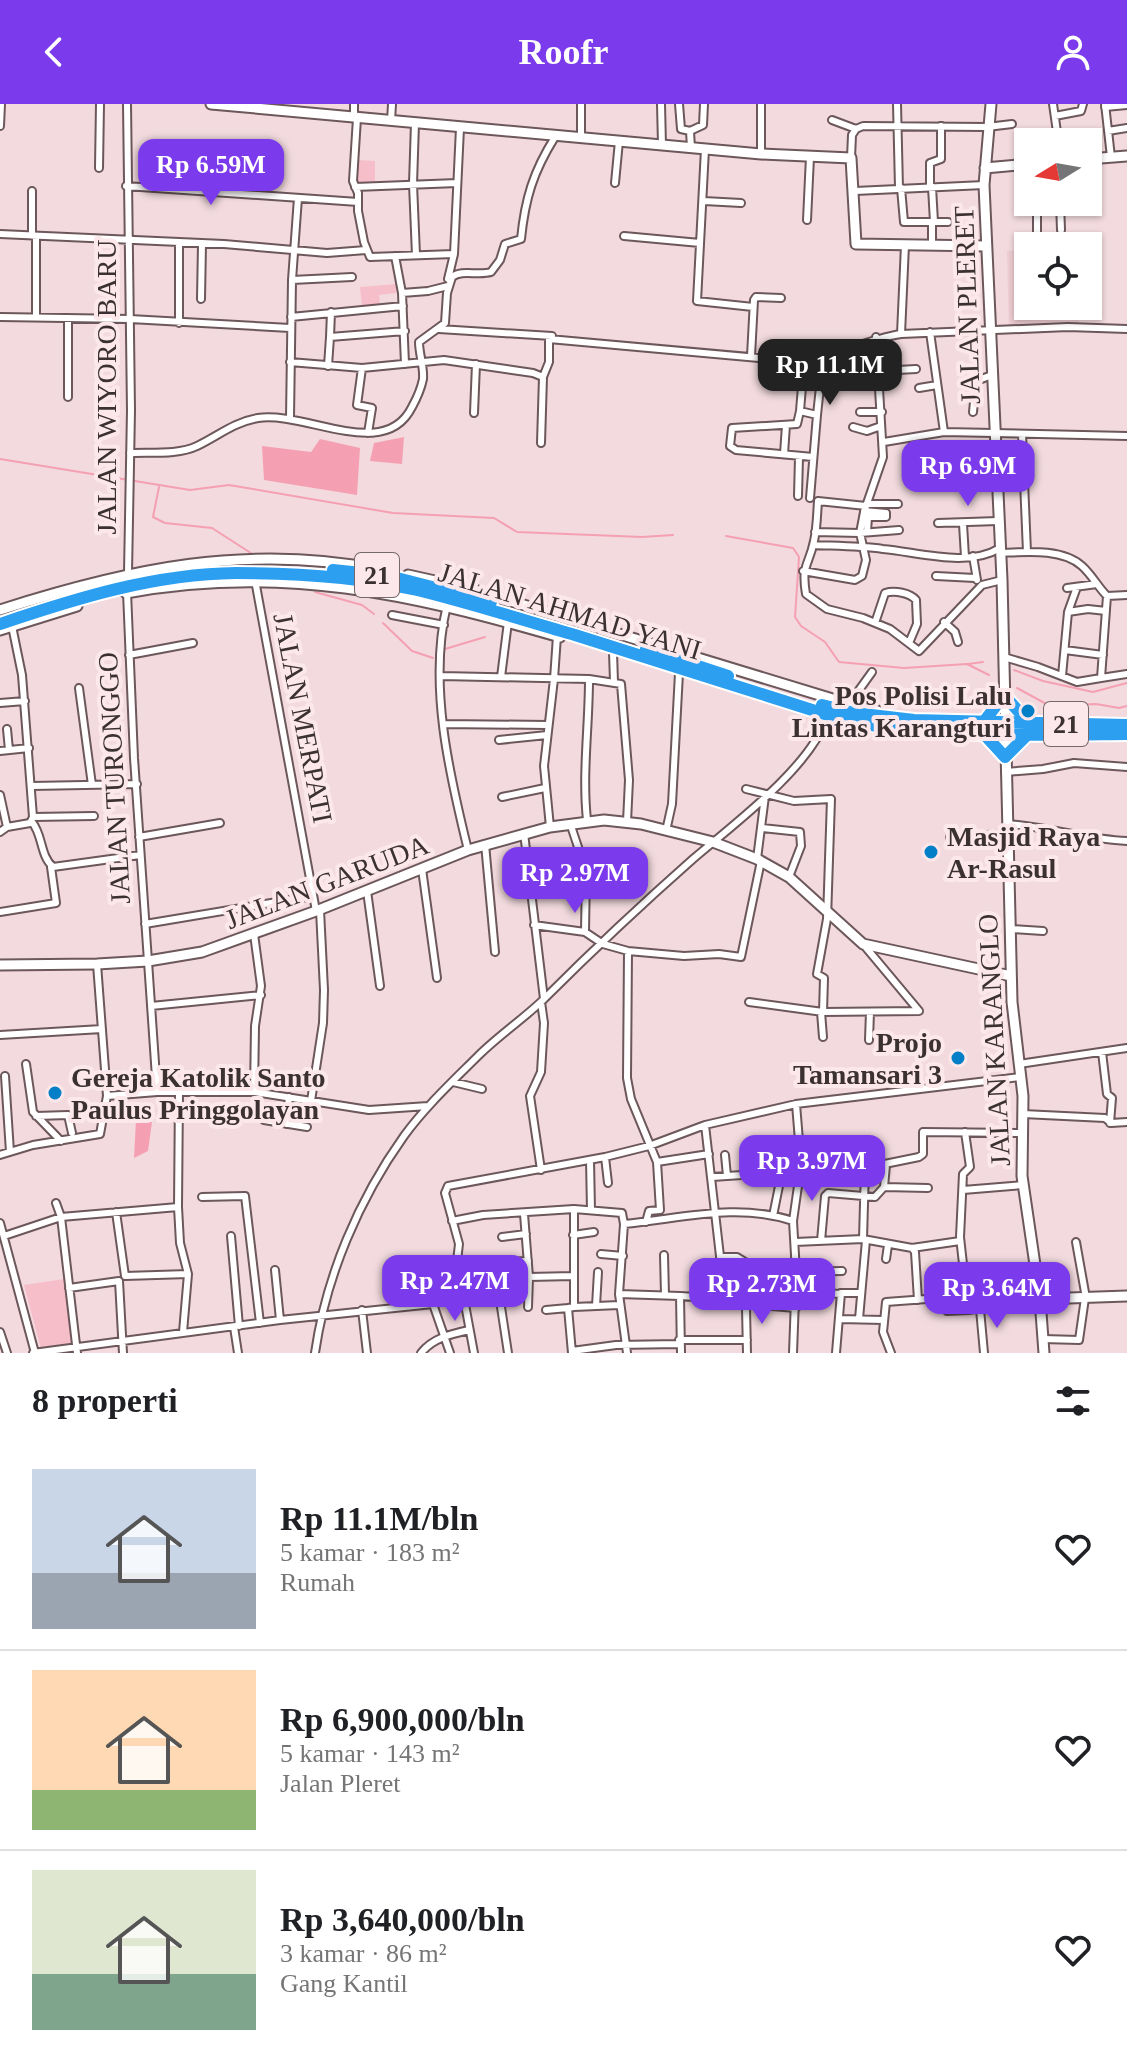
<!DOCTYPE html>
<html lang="id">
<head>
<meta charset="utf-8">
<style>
  :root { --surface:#fff; --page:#f6f6f6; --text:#202124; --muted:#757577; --line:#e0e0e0; --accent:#7c3aed }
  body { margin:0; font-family:"Times New Roman",serif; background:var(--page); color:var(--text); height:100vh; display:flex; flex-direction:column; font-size:30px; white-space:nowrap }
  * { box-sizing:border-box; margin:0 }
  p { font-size:26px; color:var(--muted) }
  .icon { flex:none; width:44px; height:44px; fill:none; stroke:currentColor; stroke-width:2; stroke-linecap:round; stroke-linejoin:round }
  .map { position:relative; height:1249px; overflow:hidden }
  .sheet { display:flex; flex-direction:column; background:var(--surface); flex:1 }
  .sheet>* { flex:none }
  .needle { width:52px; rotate:259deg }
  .controls { position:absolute; left:1014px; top:24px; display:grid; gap:16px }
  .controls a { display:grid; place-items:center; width:88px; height:88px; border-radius:0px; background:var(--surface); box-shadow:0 2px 6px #0004; font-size:40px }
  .price { position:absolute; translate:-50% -68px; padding:0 18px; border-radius:16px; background:var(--accent); color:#fff; font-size:26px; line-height:52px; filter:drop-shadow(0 2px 4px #0008) }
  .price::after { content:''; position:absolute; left:50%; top:48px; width:24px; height:18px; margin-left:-12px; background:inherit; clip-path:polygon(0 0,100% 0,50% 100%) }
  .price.selected { background:#222; color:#fff }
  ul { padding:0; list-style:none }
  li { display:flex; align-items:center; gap:24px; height:200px; padding:0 32px }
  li+li { border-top:2px solid var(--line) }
  li span { display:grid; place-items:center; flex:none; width:224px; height:160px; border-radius:0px; color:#555 }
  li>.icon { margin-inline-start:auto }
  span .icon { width:96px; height:96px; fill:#fffc; stroke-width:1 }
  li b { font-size:34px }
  h2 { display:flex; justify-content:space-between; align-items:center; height:96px; padding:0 32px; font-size:34px }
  header { display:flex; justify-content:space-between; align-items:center; height:104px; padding:0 32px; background:var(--accent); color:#fff; font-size:36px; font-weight:800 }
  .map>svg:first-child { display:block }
  .built { fill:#eecdd2 }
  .green { fill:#f6bec8 }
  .water { fill:#f5a0b2 }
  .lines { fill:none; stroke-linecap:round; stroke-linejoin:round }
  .stream { stroke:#f5a0b2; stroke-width:2 }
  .street-casing { stroke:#6c575b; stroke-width:10 }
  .secondary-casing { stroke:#6c575b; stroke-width:13 }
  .highway-casing { stroke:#fff; stroke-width:16 }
  .street { stroke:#fff; stroke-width:6 }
  .secondary { stroke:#fff; stroke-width:9 }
  .highway { stroke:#2d9ff0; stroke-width:12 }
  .poi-dot { fill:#037fc7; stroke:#fce8eb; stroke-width:3 }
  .labels { text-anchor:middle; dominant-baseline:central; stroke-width:8; stroke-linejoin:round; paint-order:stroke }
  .shield { fill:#fce8eb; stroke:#75686a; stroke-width:2 }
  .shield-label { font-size:26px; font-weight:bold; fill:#3b3133 }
  .street-label { font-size:28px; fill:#3b3133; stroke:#fce8eb }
  .poi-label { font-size:28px; font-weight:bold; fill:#3b3133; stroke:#fce8eb; text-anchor:end }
</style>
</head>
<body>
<header><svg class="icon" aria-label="back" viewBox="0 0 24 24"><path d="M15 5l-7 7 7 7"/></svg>Roofr<svg class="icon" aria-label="person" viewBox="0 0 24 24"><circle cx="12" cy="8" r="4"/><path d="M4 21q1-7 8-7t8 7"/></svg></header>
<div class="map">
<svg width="1127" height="1249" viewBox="0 0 1127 1249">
  <rect width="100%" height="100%" fill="#f2dade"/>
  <path class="built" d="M1028 146V202H1078L1079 218 1009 221 1007 147Z"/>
  <path class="green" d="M357 56 375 57V80L357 79Z
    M396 180V189L379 191 380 201 362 203 360 183Z
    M64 1175 72 1241 41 1245 24 1181Z"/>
  <path class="water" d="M404 333 402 360 370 357 374 339Z
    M320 335 360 344 357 391 264 376 262 342 311 348Z
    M136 1016 152 1018 148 1047 134 1054Z"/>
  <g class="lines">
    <path class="stream" d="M0 355 190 386 229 381 393 409 494 414 517 428 642 433 673 431
      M159 383 153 413 165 419 212 424 257 453
      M726 432 793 444 799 453 795 513 801 522 825 538 839 558 904 564 967 560 989 571
      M315 488 362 501 374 510
      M383 519 412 547 433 554
      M445 545 485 533
      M968 560 983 558
      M1014 566 1043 577 1093 588 1127 579
      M1017 584 1050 602 1096 600 1119 604 1127 602"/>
    <defs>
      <path id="street" d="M127 0 131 306 128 469
        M661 0 662 41
        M679 0 681 25 690 27
        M761 0V50
        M897 0 899 84
        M1053 0 1058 35
        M1105 0 1111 53
        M1105 3 1127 1
        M1055 12 1081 7 1083 0
        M354 14V0
        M357 14 353 77 358 89V107L364 138 370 153 454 150
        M832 16 856 25 863 22 987 23 1012 20
        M391 17 392 0
        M415 19 413 80 416 151
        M0 22 1 0
        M1108 27 1127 24
        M581 34V0
        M691 44 690 27 703 21 704 0
        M705 45 697 197 753 203
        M851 54 852 31 856 25
        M99 64 100 0
        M615 79 619 37
        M126 82 358 98
        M355 83 457 79
        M930 83V59L941 55V22
        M932 83 934 118
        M901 84 904 118H932V141
        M855 87 984 81
        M704 97 741 99
        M1037 98V136
        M1060 98 1061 126
        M807 116 810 53
        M932 118H948
        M0 130 224 140 327 149 366 146
        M32 132V87
        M36 132V213
        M624 132 700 139
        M179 139V219
        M395 152 402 189
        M448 175 454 150 460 24
        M292 176 352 173
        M201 195 202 140
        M331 208 330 233 405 227
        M0 213 130 215 290 224
        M291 213 403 202
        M68 214V293
        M439 225 552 232
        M930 228 944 328
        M901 230 905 141
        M751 252 754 196 756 193 781 194
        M290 258 362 264 444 256 533 269 543 273 541 339
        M804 258 800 307 817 311 810 394
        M405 260 402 189 428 187 448 182
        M328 262 330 233
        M362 264 357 301 372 304 368 329
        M879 267 916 265
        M543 273 549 258V235L804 258C838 252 867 235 901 230L1068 223 1127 225
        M851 276H879
        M919 284 937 281
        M800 307 797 320 732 324 730 342 736 346 813 353
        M860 308H882
        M973 308 976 277 992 271
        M474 309 476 260
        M817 311 823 255
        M290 314 292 176 298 94
        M853 323 867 327 881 322
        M1022 330 1027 448
        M884 338 944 328 1127 332
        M130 349C151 348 178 351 197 342 218 332 234 318 258 314 306 307 385 358 412 303 417 294 421 285 423 275 424 262 419 250 419 238L445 219 447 189 452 173C462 165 478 172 491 168L500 156 505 140 521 135C525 95 533 68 555 33
        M784 350 786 321
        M798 392 799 353
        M867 400H898
        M866 402 818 397C817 410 817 424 814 437 809 462 801 460 806 490L827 505 863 514 890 525 919 547 982 481 1002 476
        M864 407 886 409V413
        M938 419 998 417
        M963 420 965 453
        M815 428 860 429 899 426
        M867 428 868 413H886
        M813 441C837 442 860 442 883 445 918 448 968 464 1000 444
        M1000 449C1025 448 1062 444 1082 462 1092 471 1098 483 1107 492L1127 491
        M973 452 977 476
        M803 467 855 476 862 472 866 456 860 429 864 408 883 353 876 233
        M936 472 975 474
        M255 476 316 807
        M1067 484 1097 480
        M127 488 134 654 157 988
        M447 501C428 579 449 669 468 746
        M1068 508 1077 483
        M392 511 444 521
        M944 518 955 528 958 538
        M875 519 885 489C895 486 910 489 916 496L917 520 909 539
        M1065 546 1103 551
        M613 548 614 578
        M129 551 193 539
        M1004 553 1038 563 1077 578 1101 574 1107 492
        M441 572 589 575 621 580 629 676 627 718
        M1062 572 1068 508 1088 505 1106 507
        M501 573 508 518
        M1101 574 1127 570
        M79 584 92 681
        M0 599 25 597
        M849 600 872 568
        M444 620 548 621
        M7 625 9 646
        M499 636 547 631
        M0 647 29 644
        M1005 668 1043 665 1074 659 1127 663
        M32 682 137 680
        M746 685 794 697 831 695 827 815 817 870 824 874 823 908
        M0 691 7 723
        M502 693 545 684
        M33 713 94 712
        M587 716C582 669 589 623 589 575
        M32 718C43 731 40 752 53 763L140 751
        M570 719 586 767 585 828
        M1007 720C1048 723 1086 735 1127 737
        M550 723 544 662 554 575 557 532
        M762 724 800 728 801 742 789 773
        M666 727 672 700 679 569
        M0 728 7 723 30 719 33 713 22 571 12 522
        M524 729 544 895
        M139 733 220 719
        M950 733 1006 730
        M485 740 495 848
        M757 755 765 692
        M422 765 437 874
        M367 787 380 882
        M0 808 56 799 51 763
        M145 820 313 792
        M534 821 585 828 603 840 628 847 684 852 719 850 741 853 761 757
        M1010 825 1043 827
        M254 830 261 882 255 922 254 988
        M863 840 919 907
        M628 847 627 974 631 995 657 1058 709 1050
        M97 860 107 992
        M749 898 823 908 919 907
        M151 902 261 891
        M821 908 823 933
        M0 931 102 925
        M869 936 870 908
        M1102 948 1107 990 1112 994 1110 1019
        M26 960 33 1008 61 1037
        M1019 960 1127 944
        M5 972 10 1048
        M453 978 482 985
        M179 988 178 1103 180 1139 188 1170 183 1228
        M311 997 323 919 324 886 320 806
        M1023 1010 1105 1014 1111 1019 1127 1018
        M36 1012 68 1011 72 1029
        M264 1016 307 1023
        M286 1020 289 993
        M705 1021 721 1161 718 1194
        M0 1051 33 1041 100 1030 107 992 157 988H254L369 1006 428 1002
        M725 1051 727 1072
        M605 1053 608 1079
        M590 1056 591 1106
        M801 1061 865 1064 919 1053 923 1050V1028L1023 1029
        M541 1066 530 992 541 968 544 919 541 898
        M712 1073 757 1070 800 1073
        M884 1083 886 1061
        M963 1086 1023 1081
        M202 1093 245 1092 260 1219
        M56 1099 61 1113 77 1249
        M116 1108 125 1172 188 1170
        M524 1110 529 1173 528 1203
        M773 1112 779 1082
        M452 1117 483 1111 574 1105 622 1109 624 1120 619 1190 627 1249
        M793 1117 801 1061 796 1000
        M646 1118 649 1107 660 1106 657 1058
        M0 1119 35 1249
        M624 1120C680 1115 737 1098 793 1117L796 1168 793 1249
        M573 1131 594 1128
        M4 1132 61 1113 178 1103
        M231 1132 239 1222
        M502 1133 526 1130
        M863 1135 865 1064
        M821 1137 825 1092 828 1089 875 1093 884 1083 928 1084
        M795 1138 863 1135 912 1144 960 1137
        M1076 1138 1086 1194
        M912 1144 915 1148 918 1196
        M601 1150 623 1152
        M664 1151 665 1191
        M721 1153H737L745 1158 747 1249
        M886 1155 888 1141
        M502 1158 528 1157
        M275 1166 280 1216
        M796 1168 842 1167
        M964 1169 995 1173 1000 1179 1005 1200 969 1206 964 1173V1169L960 1133 963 1070 970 1063 965 1028
        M529 1173 573 1172
        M69 1184 119 1177 123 1249
        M746 1185 841 1190
        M770 1185 772 1202 796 1204
        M619 1190 680 1192 681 1249
        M680 1192 747 1196
        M1005 1197 1040 1192
        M433 1200 450 1249
        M596 1202 598 1168
        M501 1203 508 1249
        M574 1203 619 1201
        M980 1205 984 1249
        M362 1206 367 1249
        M546 1206 568 1204
        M947 1207 969 1206
        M840 1215 883 1216
        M859 1215 866 1136
        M234 1223 238 1249
        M0 1228 7 1249
        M1043 1235 1079 1236 1085 1194
        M679 1236H747
        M572 1247 616 1241 680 1240
        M33 1249 280 1216 433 1200 463 1191
        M315 1249C326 1172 359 1095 404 1032 425 1003 453 977 478 952 498 932 522 916 543 896 591 848 642 800 693 755 734 720 807 666 826 616
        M421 1249C433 1234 451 1230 469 1226
        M474 1249 457 1157 459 1140 445 1089 448 1082 605 1053 649 1042 705 1021 796 1000 1020 973
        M572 1249 568 1204 574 1203V1105
        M836 1249 841 1189H861
        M891 1249 883 1228 886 1198 967 1192"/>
      <path id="secondary" d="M211 0 761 50 851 54 856 140 986 142
        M991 0 984 81 1002 476 1012 898 1023 992 1022 1072 1040 1195 1044 1249
        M1088 55 1127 52
        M985 64 1028 60
        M408 471 471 485 849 600 878 607
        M126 489C281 460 411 490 560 533
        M0 506C128 465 247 439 382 466
        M0 526 77 502
        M0 861 97 860 148 857 202 848 316 807 468 746 550 723 604 716 641 720 713 738 757 755 789 773 863 840 1011 872
        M1040 1195 1127 1192"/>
      <path id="highway" d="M333 466 389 472 491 498
        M0 520C77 494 154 470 236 469 296 469 359 473 417 486 470 499 523 516 575 531 666 559 756 589 847 617 938 634 1035 631 1127 630
        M646 545 728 572
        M822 601 854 609 914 616 1127 621
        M983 619 1004 591 1029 619
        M983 629 1005 653 1029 629"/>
    </defs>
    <use href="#street" class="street-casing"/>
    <use href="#secondary" class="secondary-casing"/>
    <use href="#highway" class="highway-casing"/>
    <use href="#street" class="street"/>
    <use href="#secondary" class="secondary"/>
    <use href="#highway" class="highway"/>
  </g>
  <g class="poi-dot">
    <circle cx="1028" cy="607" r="8"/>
    <circle cx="931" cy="748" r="8"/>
    <circle cx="958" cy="954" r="8"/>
    <circle cx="55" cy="989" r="8"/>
  </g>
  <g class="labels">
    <g class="shield">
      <rect x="355" y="449" width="44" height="44" rx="6"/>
      <rect x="1044" y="598" width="44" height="44" rx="6"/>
    </g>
    <g class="shield-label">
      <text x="377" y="471">21</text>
      <text x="1066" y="620">21</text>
    </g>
    <g class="street-label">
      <text transform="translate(967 201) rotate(-92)">JALAN PLERET</text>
      <text transform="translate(106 283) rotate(-90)">JALAN WIYORO BARU</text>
      <text transform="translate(570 507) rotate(17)">JALAN AHMAD YANI</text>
      <text transform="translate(303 614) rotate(79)">JALAN MERPATI</text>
      <text transform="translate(114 674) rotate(-93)">JALAN TURONGGO</text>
      <text transform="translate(327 778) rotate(-21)">JALAN GARUDA</text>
      <text transform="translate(994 936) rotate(-93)">JALAN KARANGLO</text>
    </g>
    <g class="poi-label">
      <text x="1012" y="591">Pos Polisi Lalu<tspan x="1012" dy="32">Lintas Karangturi</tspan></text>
      <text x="947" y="732" text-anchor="start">Masjid Raya<tspan x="947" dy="32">Ar-Rasul</tspan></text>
      <text x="942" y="938">Projo<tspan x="942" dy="32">Tamansari 3</tspan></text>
      <text x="71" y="973" text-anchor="start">Gereja Katolik Santo<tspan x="71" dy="32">Paulus Pringgolayan</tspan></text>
    </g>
  </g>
</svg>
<div class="controls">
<a><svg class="needle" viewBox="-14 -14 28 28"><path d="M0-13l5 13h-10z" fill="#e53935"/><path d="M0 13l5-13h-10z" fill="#757577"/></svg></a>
<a><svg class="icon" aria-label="locate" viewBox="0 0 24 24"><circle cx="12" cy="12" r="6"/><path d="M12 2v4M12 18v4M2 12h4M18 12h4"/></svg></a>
</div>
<b class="price" style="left:211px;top:103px">Rp 6.59M</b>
<b class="price selected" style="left:830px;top:303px">Rp 11.1M</b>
<b class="price" style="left:968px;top:404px">Rp 6.9M</b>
<b class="price" style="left:575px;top:811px">Rp 2.97M</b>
<b class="price" style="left:812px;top:1099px">Rp 3.97M</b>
<b class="price" style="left:455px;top:1219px">Rp 2.47M</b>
<b class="price" style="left:762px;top:1222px">Rp 2.73M</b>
<b class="price" style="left:997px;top:1226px">Rp 3.64M</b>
</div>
<section class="sheet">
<h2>8 properti<svg class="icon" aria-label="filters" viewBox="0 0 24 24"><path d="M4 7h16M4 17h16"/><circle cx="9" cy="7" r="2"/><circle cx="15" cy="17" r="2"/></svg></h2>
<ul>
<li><span style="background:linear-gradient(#c9d6e8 65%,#9aa5b1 0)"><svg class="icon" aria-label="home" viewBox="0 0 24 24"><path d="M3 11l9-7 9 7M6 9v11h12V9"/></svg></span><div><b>Rp 11.1M/bln</b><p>5 kamar · 183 m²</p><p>Rumah</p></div><svg class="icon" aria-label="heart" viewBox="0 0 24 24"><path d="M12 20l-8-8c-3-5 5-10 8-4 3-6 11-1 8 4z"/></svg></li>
<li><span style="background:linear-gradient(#ffd9b3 75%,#8fb573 0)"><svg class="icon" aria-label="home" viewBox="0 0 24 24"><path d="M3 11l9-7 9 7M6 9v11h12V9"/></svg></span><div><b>Rp 6,900,000/bln</b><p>5 kamar · 143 m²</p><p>Jalan Pleret</p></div><svg class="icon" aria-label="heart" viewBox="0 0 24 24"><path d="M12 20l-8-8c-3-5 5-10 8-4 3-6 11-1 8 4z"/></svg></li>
<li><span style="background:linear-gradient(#dfe7d0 65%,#7fa58c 0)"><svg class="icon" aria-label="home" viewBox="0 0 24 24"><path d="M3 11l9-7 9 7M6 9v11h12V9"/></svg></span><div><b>Rp 3,640,000/bln</b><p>3 kamar · 86 m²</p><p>Gang Kantil</p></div><svg class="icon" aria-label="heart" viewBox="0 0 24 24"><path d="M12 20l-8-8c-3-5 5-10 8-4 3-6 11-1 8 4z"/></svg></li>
</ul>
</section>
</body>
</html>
